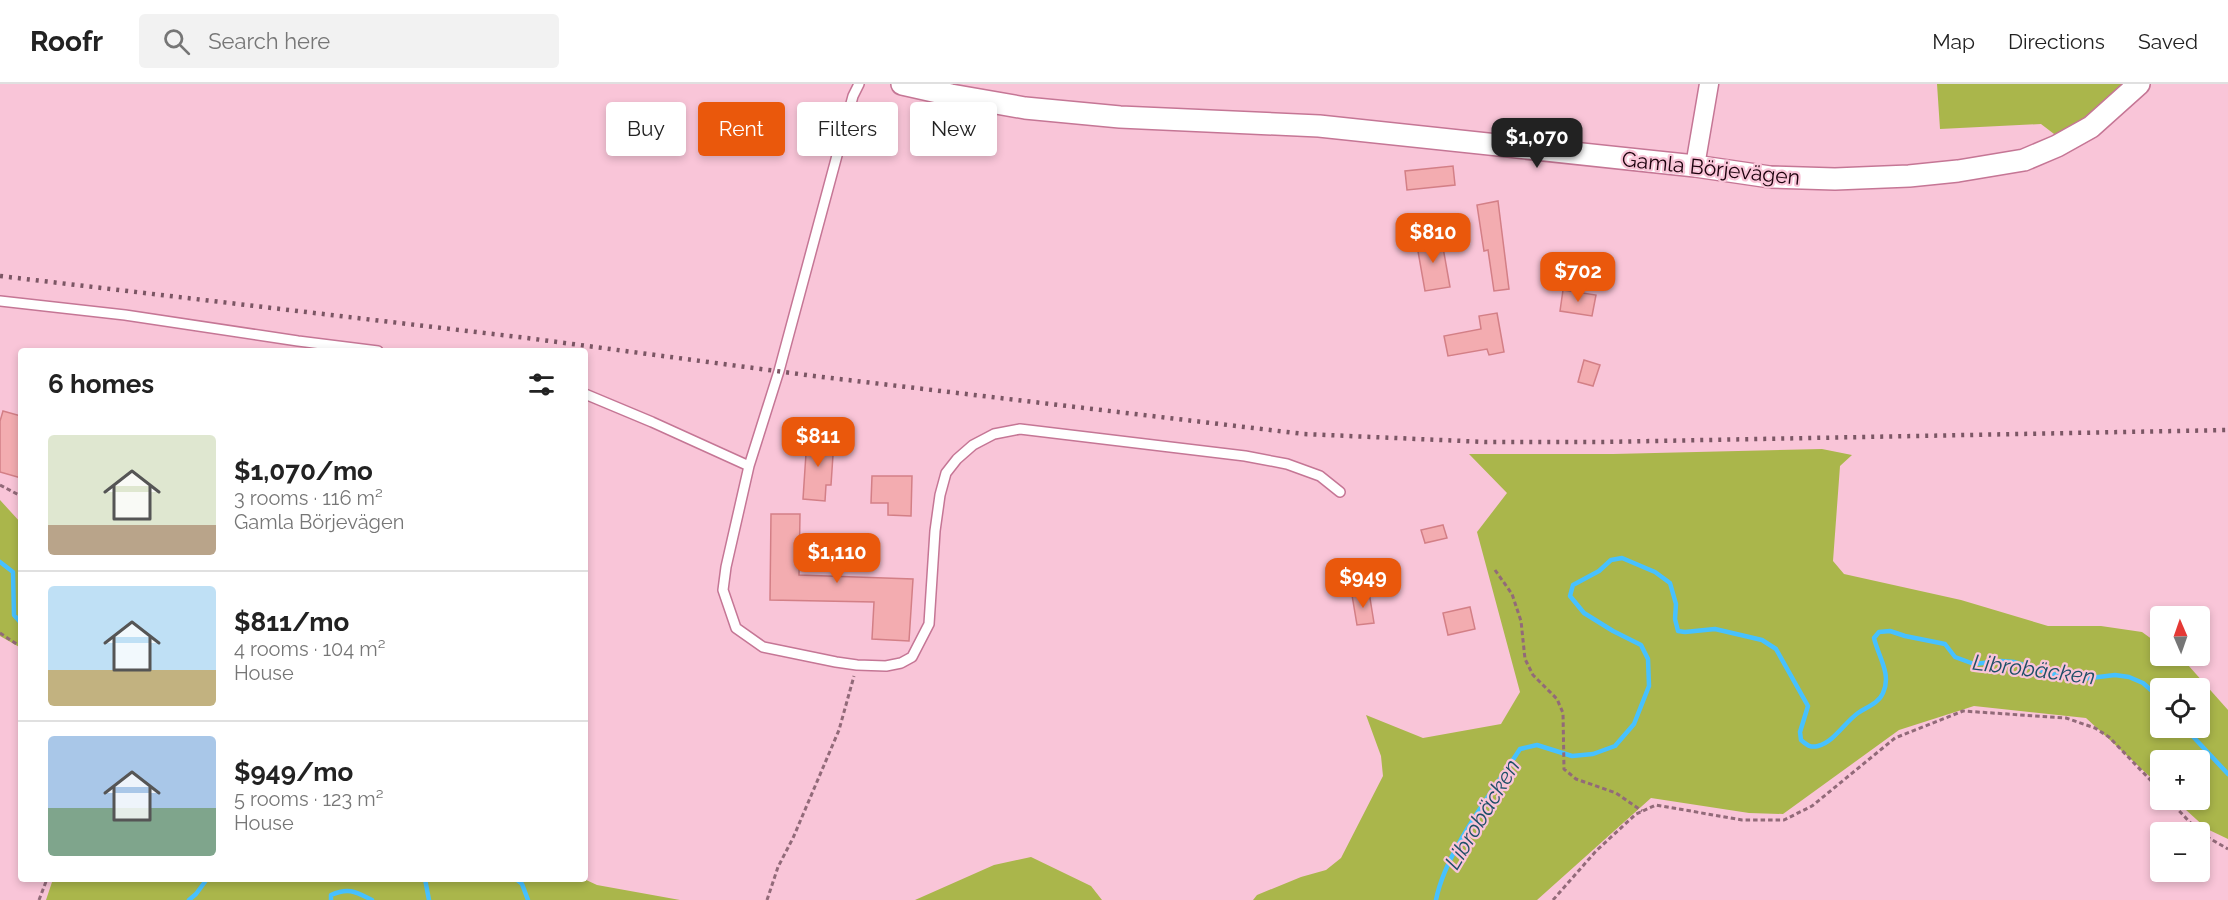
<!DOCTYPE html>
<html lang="en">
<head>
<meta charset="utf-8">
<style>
  :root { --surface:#fff; --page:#f2f2f2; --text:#222; --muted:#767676; --line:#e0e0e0; --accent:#ea580c }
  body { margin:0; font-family:Raleway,sans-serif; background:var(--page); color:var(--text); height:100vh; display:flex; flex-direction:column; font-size:22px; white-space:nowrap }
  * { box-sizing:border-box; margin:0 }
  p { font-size:20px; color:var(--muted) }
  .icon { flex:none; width:33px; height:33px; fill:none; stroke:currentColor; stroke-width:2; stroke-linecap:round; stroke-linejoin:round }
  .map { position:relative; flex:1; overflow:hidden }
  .side { position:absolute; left:18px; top:264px; width:570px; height:534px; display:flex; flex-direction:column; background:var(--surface); border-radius:6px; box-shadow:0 3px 9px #0003 }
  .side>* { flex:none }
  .banner { position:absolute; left:606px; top:18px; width:570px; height:54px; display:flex; gap:12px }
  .needle { width:39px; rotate:358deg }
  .fabs { position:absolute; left:2150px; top:522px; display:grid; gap:12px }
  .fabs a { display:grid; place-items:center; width:60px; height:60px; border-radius:6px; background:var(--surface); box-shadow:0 3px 9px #0003; font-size:30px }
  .price { position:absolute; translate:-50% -51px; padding:0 14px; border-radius:12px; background:var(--accent); color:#fff; font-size:20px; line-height:39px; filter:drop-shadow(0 2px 3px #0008) }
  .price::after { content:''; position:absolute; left:50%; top:36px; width:18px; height:14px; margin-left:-9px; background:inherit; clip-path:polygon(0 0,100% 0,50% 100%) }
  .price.current { background:#222; color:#fff }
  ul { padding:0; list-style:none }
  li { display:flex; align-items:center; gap:18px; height:150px; padding:0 30px }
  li+li { border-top:2px solid var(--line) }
  li span { display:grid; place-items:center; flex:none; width:168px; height:120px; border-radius:6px; color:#555 }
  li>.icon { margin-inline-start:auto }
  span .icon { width:72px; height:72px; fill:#fffc; stroke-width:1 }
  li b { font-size:26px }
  h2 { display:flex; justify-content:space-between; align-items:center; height:72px; padding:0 30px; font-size:26px }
  .tag { padding:0 21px; border-radius:6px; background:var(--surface); box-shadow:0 3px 9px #0003; font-size:21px; line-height:54px }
  .tag.current { background:var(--accent); color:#fff }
  header { display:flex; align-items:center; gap:36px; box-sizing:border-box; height:84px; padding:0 30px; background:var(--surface); border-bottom:2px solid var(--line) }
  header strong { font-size:28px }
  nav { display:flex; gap:33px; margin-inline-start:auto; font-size:21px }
  .search { width:420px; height:54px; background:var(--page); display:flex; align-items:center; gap:15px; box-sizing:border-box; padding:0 21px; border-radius:6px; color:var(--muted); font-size:22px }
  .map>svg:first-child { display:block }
  .green { fill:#aab64b; fill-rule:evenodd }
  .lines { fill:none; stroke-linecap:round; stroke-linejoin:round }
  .stream { stroke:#47c1ff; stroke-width:4.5 }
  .building { fill:#f3acb0; stroke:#d37f86; stroke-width:1.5 }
  .service-casing { stroke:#c57695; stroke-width:12 }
  .minor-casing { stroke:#c57695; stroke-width:21 }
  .tertiary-casing { stroke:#c57695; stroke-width:24 }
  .path { stroke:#926a79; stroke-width:3; stroke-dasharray:4.5 3; stroke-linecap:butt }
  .service { stroke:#fff; stroke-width:9 }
  .minor { stroke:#fff; stroke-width:18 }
  .tertiary { stroke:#fff; stroke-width:21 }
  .rail { stroke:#7b5664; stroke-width:4.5; stroke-dasharray:3 6; stroke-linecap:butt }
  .labels { text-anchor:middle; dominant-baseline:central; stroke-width:4.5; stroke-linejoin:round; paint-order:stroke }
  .street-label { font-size:21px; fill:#1c020d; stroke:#f9c5d8 }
  .water-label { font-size:22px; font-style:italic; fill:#1e4f68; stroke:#f9c5d8 }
</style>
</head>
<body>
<header>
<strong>Roofr</strong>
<div class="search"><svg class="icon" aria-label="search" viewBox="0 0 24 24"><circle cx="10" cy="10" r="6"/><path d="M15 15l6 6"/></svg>Search here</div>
<nav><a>Map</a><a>Directions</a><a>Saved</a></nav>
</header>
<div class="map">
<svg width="2228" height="816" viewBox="0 0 2228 816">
  <rect width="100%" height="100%" fill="#f9c5d8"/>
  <path class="green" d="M1937 0H2130L2097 29 2058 53 2041 40 1940 45Z
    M1822 365 1852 371 1840 382 1833 477 1844 490 1961 516 2048 542H2101L2142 548 2160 561V572H2175L2188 581 2228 626V755L2207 745 2175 716H2199V676H2160V702L2086 634 1974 622 1899 646 1783 730 1749 729 1651 714 1537 816H1253L1257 811 1301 793 1326 786 1341 774 1383 692 1381 672 1366 631 1423 654 1501 640 1520 608 1477 448 1507 409 1469 370H1613ZM2160 604H2199V644H2160Z
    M0 416 21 439V564L0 552Z
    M1031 773 1091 802 1102 816H915L994 781Z
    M53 795H584L597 801 680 816H46Z"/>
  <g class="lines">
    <path class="stream" d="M0 478 13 488 14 531 21 539
      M2185 644 2228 690
      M425 795 429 816
      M516 795 522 800 528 816
      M189 816 196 810 207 795
      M331 816V811C349 803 356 808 372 816
      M1436 816C1445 768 1493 707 1520 665L1537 661 1572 672 1593 670 1615 662 1634 640 1649 602 1648 575 1641 561 1613 547 1584 529 1570 512 1573 501 1599 487 1611 476 1622 474 1655 488 1670 499 1676 520 1675 535 1678 547 1685 548 1715 545 1762 556 1776 565 1808 622 1800 648 1801 656C1807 661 1810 664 1818 662 1834 658 1845 638 1858 629 1867 623 1879 619 1883 609 1892 590 1878 572 1874 554L1879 548 1890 547 1905 552 1945 560 1955 573 1974 580 2001 577 2014 578 2052 590 2082 595 2115 591 2129 593 2143 599 2160 614"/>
  </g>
  <path class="building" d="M1453 82 1455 101 1407 106 1405 87Z
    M1498 117 1509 205 1494 207 1488 166 1484 167 1477 121Z
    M1441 152 1450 203 1425 207 1416 156Z
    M1563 206 1596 211 1592 232 1560 227Z
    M1497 229 1504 268 1489 271 1487 265 1448 272 1444 252 1481 245 1479 232Z
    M1584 276 1600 281 1593 302 1578 298Z
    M3 327 21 332V394L0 388V337Z
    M807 354 834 356 831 401H826L825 417 803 415Z
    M872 392H912L911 432 888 431V419H871Z
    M771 430H800L799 491 913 495 909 557 872 555 874 518 770 516Z
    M1443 441 1447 454 1425 459 1421 446Z
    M1369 508 1374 539 1357 541 1352 511Z
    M1470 523 1475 545 1448 551 1443 529Z"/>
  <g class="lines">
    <defs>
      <path id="service" d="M859 0 853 12 779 287 749 382 726 483 723 506 736 544 763 563 836 578 857 581 886 582 901 579 912 573 929 540 935 447 940 411 946 389 957 375 973 361 994 350 1020 345 1245 372 1287 380 1320 392 1340 408
        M0 217 125 231 298 257 378 267
        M585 310 652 338 749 382"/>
      <path id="minor" d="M1695 82 1709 0"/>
      <path id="tertiary" d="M902 0 951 11 1025 24 1120 33 1319 42 1695 82 1770 93 1835 95 1909 92 1958 87 2024 76 2057 62 2091 43 2139 0"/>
    </defs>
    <use href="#service" class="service-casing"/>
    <use href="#minor" class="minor-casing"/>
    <use href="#tertiary" class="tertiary-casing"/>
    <path class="path" d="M0 401 21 412
      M1495 486 1512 510 1521 537 1525 575 1533 591 1557 615 1563 629 1564 685 1576 695 1616 709 1642 727
      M0 549 21 563
      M2169 716 2200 749 2228 765
      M39 816 47 795
      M767 816 778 783 793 754 839 646 854 592
      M1553 816 1596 767 1636 730 1656 721 1742 736H1784L1812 722 1895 654 1963 627 2066 634 2095 644 2109 653 2160 706"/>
    <use href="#service" class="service"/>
    <use href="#minor" class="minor"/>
    <use href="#tertiary" class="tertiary"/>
    <path class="rail" d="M0 192 527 254 814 292 1304 350 1486 358H1602L2228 346"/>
  </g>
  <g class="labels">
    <g class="street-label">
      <text transform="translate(1711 84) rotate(6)">Gamla Börjevägen</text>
    </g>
    <g class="water-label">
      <text transform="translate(2034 585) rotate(7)">Librobäcken</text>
      <text transform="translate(1482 730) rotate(-59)">Librobäcken</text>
    </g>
  </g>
</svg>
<div class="fabs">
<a><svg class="needle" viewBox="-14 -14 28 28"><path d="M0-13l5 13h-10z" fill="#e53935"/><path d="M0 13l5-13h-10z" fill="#767676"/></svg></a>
<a><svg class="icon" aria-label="locate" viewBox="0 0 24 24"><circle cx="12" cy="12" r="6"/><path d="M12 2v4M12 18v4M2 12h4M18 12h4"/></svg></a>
<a>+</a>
<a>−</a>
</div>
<b class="price current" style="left:1537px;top:85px">$1,070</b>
<b class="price" style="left:1433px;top:180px">$810</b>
<b class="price" style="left:1578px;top:219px">$702</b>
<b class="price" style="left:818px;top:384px">$811</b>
<b class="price" style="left:837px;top:500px">$1,110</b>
<b class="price" style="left:1363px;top:525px">$949</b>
<div class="banner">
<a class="tag">Buy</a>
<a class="tag current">Rent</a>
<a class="tag">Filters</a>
<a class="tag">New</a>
</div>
<section class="side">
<h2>6 homes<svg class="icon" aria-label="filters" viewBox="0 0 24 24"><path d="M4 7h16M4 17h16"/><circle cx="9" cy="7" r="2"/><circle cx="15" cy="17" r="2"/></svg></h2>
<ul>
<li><span style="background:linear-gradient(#dfe7d0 75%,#b9a48a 0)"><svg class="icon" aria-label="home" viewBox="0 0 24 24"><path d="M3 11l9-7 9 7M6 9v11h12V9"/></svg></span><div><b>$1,070/mo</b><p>3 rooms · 116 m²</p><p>Gamla Börjevägen</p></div></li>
<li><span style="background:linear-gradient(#bfe0f5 70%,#c2b280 0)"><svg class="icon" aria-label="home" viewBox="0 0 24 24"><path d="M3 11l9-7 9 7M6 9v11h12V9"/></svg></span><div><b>$811/mo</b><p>4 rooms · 104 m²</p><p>House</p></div></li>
<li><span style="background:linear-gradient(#a9c7e8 60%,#7fa58c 0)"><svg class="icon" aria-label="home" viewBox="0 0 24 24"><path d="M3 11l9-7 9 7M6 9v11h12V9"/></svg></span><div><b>$949/mo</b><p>5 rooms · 123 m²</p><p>House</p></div></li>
</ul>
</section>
</div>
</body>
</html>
